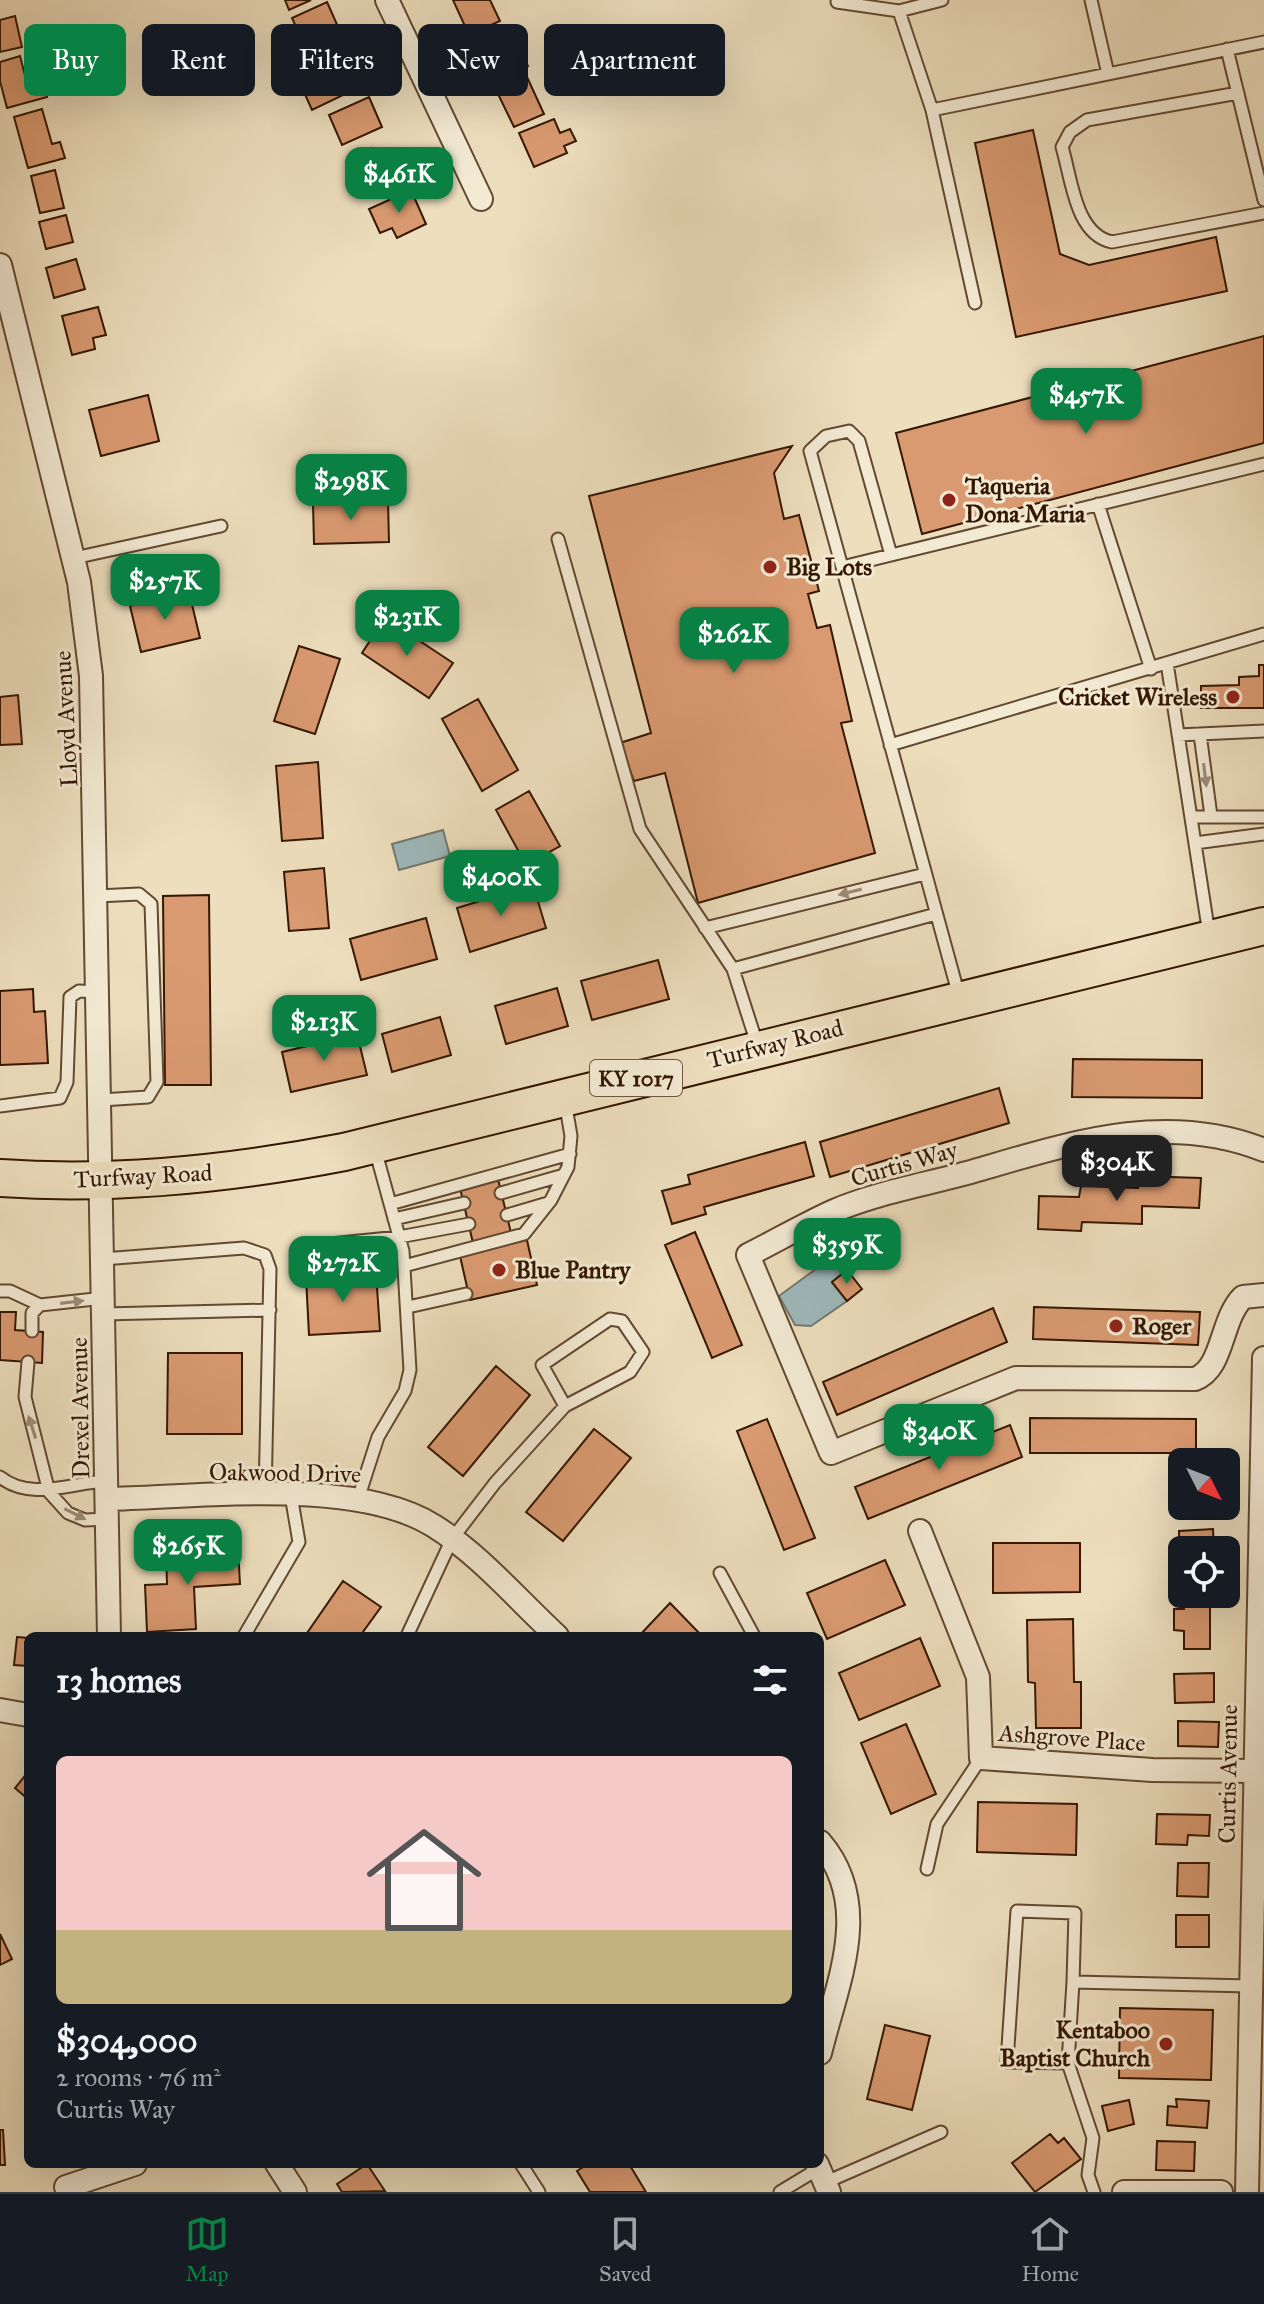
<!DOCTYPE html>
<html lang="en">
<head>
<meta charset="utf-8">
<style>
  :root { --surface:#171b24; --page:#20242c; --text:#f1f3f6; --muted:#9ea1a6; --line:#363941; --accent:#0b8043 }
  body { margin:0; font-family:"IM FELL Great Primer",serif; background:var(--page); color:var(--text); height:100vh; display:flex; flex-direction:column; font-size:30px; white-space:nowrap }
  * { box-sizing:border-box; margin:0 }
  p { font-size:26px; color:var(--muted) }
  .icon { flex:none; width:44px; height:44px; fill:none; stroke:currentColor; stroke-width:2; stroke-linecap:round; stroke-linejoin:round }
  .map { position:relative; flex:1; overflow:hidden }
  .drawer { position:absolute; left:24px; top:1632px; width:800px; height:536px; display:flex; flex-direction:column; background:var(--surface); border-radius:12px; box-shadow:0 8px 32px #0002 }
  .drawer>* { flex:none }
  .banner { position:absolute; left:24px; top:24px; width:800px; height:72px; display:flex; gap:16px }
  .needle { width:52px; rotate:132deg }
  .tools { position:absolute; left:1168px; top:1448px; display:grid; gap:16px }
  .tools a { display:grid; place-items:center; width:72px; height:72px; border-radius:12px; background:var(--surface); box-shadow:0 8px 32px #0002; font-size:40px }
  .price { position:absolute; translate:-50% -68px; padding:0 18px; border-radius:16px; background:var(--accent); color:#fff; font-size:26px; line-height:52px; filter:drop-shadow(0 2px 4px #0008) }
  .price::after { content:''; position:absolute; left:50%; top:48px; width:24px; height:18px; margin-left:-12px; background:inherit; clip-path:polygon(0 0,100% 0,50% 100%) }
  .price.on { background:#222; color:#fff }
  ul { padding:0; list-style:none }
  li { display:grid; align-content:center; gap:16px; height:424px; padding:0 32px }
  li span { display:grid; place-items:center; height:248px; border-radius:12px; color:#555 }
  li>.icon { margin-inline-start:auto }
  span .icon { width:144px; height:144px; fill:#fffc; stroke-width:1 }
  li b { font-size:34px }
  h2 { display:flex; justify-content:space-between; align-items:center; height:96px; padding:0 32px; font-size:34px }
  .pill { padding:0 28px; border-radius:12px; background:var(--surface); box-shadow:0 8px 32px #0002; font-size:28px; line-height:72px }
  .pill.on { background:var(--accent); color:#fff }
  .tab-bar { display:flex; justify-content:space-around; align-items:center; height:112px; border-top:2px solid var(--line); background:var(--surface); font-size:22px; color:var(--muted) }
  .tab-bar a { display:grid; justify-items:center; gap:4px }
  .tab-bar .on { color:var(--accent) }
  .map>svg:first-child { display:block }
  .water { fill:#9db9bb; stroke:#737871; stroke-width:2 }
  .building { fill:#da9a71; stroke:#341702; stroke-width:2 }
  .lines { fill:none; stroke-linecap:round; stroke-linejoin:round }
  .service-casing { stroke:#624931; stroke-width:15 }
  .minor-casing { stroke:#624931; stroke-width:26 }
  .primary-casing { stroke:#341702; stroke-width:40 }
  .service { stroke:#f3ead4; stroke-width:11 }
  .minor { stroke:#f3ead4; stroke-width:22 }
  .primary { stroke:#eddebd; stroke-width:36 }
  .oneway { fill:#9d8b76 }
  .poi-dot { fill:#8f2418; stroke:#f3ead4; stroke-width:3 }
  .labels { text-anchor:middle; dominant-baseline:central; stroke-width:6; stroke-linejoin:round; paint-order:stroke }
  .shield { fill:#f3ead4; stroke:#6d5641; stroke-width:2 }
  .shield-label { font-size:22px; font-weight:bold; fill:#341702 }
  .poi-label { font-size:24px; font-weight:bold; fill:#341702; stroke:#f3ead4; text-anchor:start }
  .street-label { font-size:24px; fill:#341702; stroke:#f3ead4 }
</style>
</head>
<body>
<div class="map">
<svg width="1264" height="2192" viewBox="0 0 1264 2192">
  <rect width="100%" height="100%" fill="#eddebd"/>
  <filter id="stains"><feTurbulence type="fractalNoise" baseFrequency=".0025" numOctaves="4"/><feColorMatrix values="0 0 0 0 .2 0 0 0 0 .09 0 0 0 0 .02 0 0 0 .5 -.17"/></filter>
  <radialGradient id="worn" r=".72"><stop offset=".6" stop-color="#630" stop-opacity="0"/><stop offset="1" stop-color="#630" stop-opacity=".3"/></radialGradient>
  <path class="water" d="M443 830 450 856 399 870 392 844Z
    M835 1255 847 1270 832 1283 847 1301 811 1326 795 1325 779 1296Z"/>
  <path class="building" d="M285 0H311L289 10Z
    M453 0H490L500 21 469 35Z
    M327 2 343 38 308 54 292 18Z
    M15 16 22 47 0 52V20Z
    M502 32 513 52 519 49 528 66 492 84 473 47Z
    M20 56 28 87 43 83 47 97 7 108 0 81V62Z
    M327 57 334 72 356 62 366 84 312 110 295 72Z
    M527 77 544 114 514 127 497 92Z
    M369 97 382 127 342 145 329 115Z
    M42 109 52 144 60 142 65 158 28 168 14 117Z
    M554 119 560 133 570 129 576 141 564 146 567 153 534 167 519 133Z
    M1033 130 1060 254 1089 265 1216 237 1227 291 1016 337 975 143Z
    M371 148 379 164 392 157 403 177 364 197 346 162Z
    M55 170 64 208 40 213 31 176Z
    M411 190 426 224 397 238 392 228 380 233 369 209Z
    M66 215 73 242 46 249 39 222Z
    M76 259 85 289 54 298 46 268Z
    M98 307 106 335 93 338 95 349 72 355 62 316Z
    M1264 336V443L922 534 896 433Z
    M148 395 159 441 101 456 89 410Z
    M792 446 774 473 784 519 799 515 819 591 808 594 817 628 830 625 852 721 841 723 875 853 698 903 665 773 634 781 620 743 651 733 589 496Z
    M388 501 389 542 314 544 313 503Z
    M189 592 200 638 141 652 130 606Z
    M385 618 453 663 429 698 362 653Z
    M299 646 340 659 315 734 274 721Z
    M1259 665H1264V708H1201V686L1239 685V677L1259 676Z
    M18 695 22 744 0 745V697Z
    M478 699 518 770 482 791 442 719Z
    M318 762 323 838 282 841 276 766Z
    M529 791 560 846 526 865 496 810Z
    M324 868 329 928 289 931 284 872Z
    M533 885 546 928 470 952 457 908Z
    M209 895 211 1085H165L163 896Z
    M426 918 437 959 361 980 350 939Z
    M658 960 669 999 592 1020 581 981Z
    M557 988 568 1026 506 1044 495 1006Z
    M33 989 34 1012 45 1011 48 1063 0 1065V991Z
    M440 1017 451 1055 392 1072 382 1034Z
    M357 1034 367 1075 291 1092 282 1052Z
    M1073 1059 1202 1060V1098L1072 1097Z
    M999 1088 1009 1123 830 1177 820 1142Z
    M805 1142 814 1176 704 1207 706 1214 672 1224 662 1191 690 1184 688 1175Z
    M1138 1176 1201 1178 1199 1208 1142 1206V1224L1082 1222 1081 1231 1038 1229 1039 1196 1079 1197 1081 1186 1138 1188Z
    M498 1179 511 1233 473 1243 460 1188Z
    M695 1232 742 1345 712 1358 665 1245Z
    M527 1240 537 1285 470 1300 460 1256Z
    M847 1270 862 1289 847 1301 832 1282Z
    M376 1273 380 1331 309 1335 306 1277Z
    M1034 1307 1200 1312 1198 1345 1033 1339Z
    M993 1308 1007 1342 837 1415 823 1382Z
    M0 1312H16L15 1330 43 1332 42 1363 0 1360Z
    M168 1353H242V1434H167Z
    M496 1366 530 1395 463 1476 428 1447Z
    M1030 1418 1196 1419V1453H1030Z
    M767 1419 815 1538 784 1550 737 1431Z
    M1010 1425 1022 1457 868 1519 855 1487Z
    M594 1429 631 1458 563 1541 526 1512Z
    M1213 1529 1214 1550H1182L1180 1580 1179 1531Z
    M993 1543H1080V1592L993 1593Z
    M238 1549 240 1584 194 1587 196 1629 147 1632 145 1585 167 1584 166 1553Z
    M885 1560 905 1605 827 1639 807 1593Z
    M343 1581 381 1607 360 1636H305Z
    M1184 1601H1210V1649H1184V1631L1174 1630V1609H1184Z
    M670 1603 702 1636H639Z
    M1073 1619 1074 1682H1081V1728H1036L1035 1683 1028 1682 1027 1620Z
    M17 1637 28 1638V1666L14 1665Z
    M920 1638 940 1686 859 1720 839 1673Z
    M1214 1673V1702L1175 1703 1174 1674Z
    M1178 1721 1219 1722 1218 1747 1178 1746Z
    M906 1724 936 1794 891 1814 861 1743Z
    M28 1772V1799L15 1788Z
    M978 1802 1077 1804 1076 1855 977 1852Z
    M1157 1814 1210 1815 1209 1836 1188 1835 1187 1845 1156 1844Z
    M1178 1863H1209L1208 1897 1177 1896Z
    M1176 1915H1209V1947H1176Z
    M0 1934 12 1959 0 1965Z
    M1120 2008 1213 2010 1211 2080 1119 2078Z
    M885 2025 930 2036 912 2110 867 2099Z
    M1176 2099 1209 2101 1207 2128 1167 2125 1168 2106 1177 2107Z
    M1129 2100 1134 2124 1108 2131 1102 2106Z
    M0 2130H3L5 2165H0Z
    M1050 2134 1058 2143 1064 2138 1081 2159 1035 2192 1012 2163Z
    M1157 2141 1195 2142 1194 2171 1156 2170Z
    M367 2164 385 2191 342 2192 337 2184Z
    M588 2164H629L646 2192H590L577 2171Z"/>
  <g class="lines">
    <defs>
      <path id="service" d="M1091 0 1108 74
        M837 2 899 11
        M1227 49 1264 200
        M1238 93 1087 120 1070 132 1062 147C1072 180 1075 234 1112 242L1264 213
        M932 110 899 11 942 0
        M975 303 932 110 1264 42
        M1098 504 1151 669
        M558 539 640 829 733 969 758 1047
        M74 558 221 526
        M842 567 810 451 826 436 849 431 859 441 891 555
        M1167 663 1209 934
        M1200 734 1211 816
        M1178 735 1264 731
        M890 745 1264 634
        M1191 817H1264
        M1195 843 1264 834
        M97 896 139 894 151 904 157 1082 148 1097 101 1100
        M705 928 925 874
        M733 969 936 914
        M959 996 842 567 1264 464
        M0 1106 60 1098 67 1082 70 997 79 991 98 992
        M501 1193 564 1175
        M390 1204 570 1154
        M507 1215 548 1203
        M394 1219 464 1203
        M310 1246 399 1237 469 1224
        M103 1259 244 1248 265 1255 270 1269 265 1495
        M404 1266 524 1234 551 1200 568 1167 571 1136 565 1101
        M0 1291H10L40 1305 104 1298
        M408 1307 466 1294
        M104 1314 270 1310
        M32 1331V1313L40 1305
        M28 1362 25 1397 49 1492 68 1513 85 1520 108 1519
        M0 1477C31 1502 73 1482 107 1481
        M358 1499 378 1437 405 1391 410 1370 403 1251 375 1149
        M720 1573 754 1636
        M244 1636 299 1542 291 1495
        M407 1636 452 1539 495 1483 565 1406 630 1372 643 1352 622 1321 610 1319 542 1365 565 1406
        M927 1869 937 1824 981 1758
        M1073 1982 1075 1913 1017 1911 1007 2062 1068 2063 1073 1982 1250 1986
        M1068 2063 1093 2138 1088 2175 1094 2192
        M521 2164 539 2192
        M824 2183 941 2132
        M780 2192 818 2169"/>
      <path id="minor" d="M387 0 481 199
        M0 265 79 582 91 676 109 1636
        M1264 1150C1166 1111 1071 1143 974 1171 929 1184 878 1192 834 1211 805 1224 776 1241 748 1255L831 1453 1016 1378 1195 1379C1224 1368 1220 1320 1243 1297L1264 1295
        M108 1499C199 1497 356 1477 434 1526 479 1554 518 1600 557 1636
        M920 1531 978 1677 981 1758 1152 1770 1254 1771
        M0 1710 28 1715
        M820 1842C874 1905 837 1983 820 2053
        M277 2164 295 2192
        M817 2164 829 2192
        M66 2187 135 2164
        M1124 2192H1221
        M1247 2192 1264 1358"/>
      <path id="primary" d="M0 1178C116 1186 230 1174 344 1152L1264 926"/>
    </defs>
    <use href="#service" class="service-casing"/>
    <use href="#minor" class="minor-casing"/>
    <use href="#primary" class="primary-casing"/>
    <use href="#service" class="service"/>
    <use href="#minor" class="minor"/>
    <use href="#primary" class="primary"/>
  </g>
  <defs><path id="oneway-solid" d="M-6-.8H1V-3.2L6.5 0L1 3.2V.8H-6Z" transform="scale(2)"/></defs>
  <g class="oneway">
    <use href="#oneway-solid" transform="translate(1205 775) rotate(83)"/>
    <use href="#oneway-solid" transform="translate(850 892) rotate(166)"/>
    <use href="#oneway-solid" transform="translate(72 1302) rotate(-7)"/>
    <use href="#oneway-solid" transform="translate(32 1427) rotate(-108)"/>
    <use href="#oneway-solid" transform="translate(75 1514) rotate(27)"/>
  </g>
  <g class="poi-dot">
    <circle cx="949" cy="500" r="8"/>
    <circle cx="770" cy="567" r="8"/>
    <circle cx="1233" cy="697" r="8"/>
    <circle cx="499" cy="1270" r="8"/>
    <circle cx="1116" cy="1326" r="8"/>
    <circle cx="1166" cy="2044" r="8"/>
  </g>
  <g class="labels">
    <rect class="shield" x="590" y="1060" width="92" height="36" rx="6"/>
    <g class="shield-label">
      <text x="636" y="1078">KY 1017</text>
    </g>
    <g class="poi-label">
      <text x="965" y="486">Taqueria<tspan x="965" dy="28">Dona Maria</tspan></text>
      <text x="786" y="567">Big Lots</text>
      <text x="1217" y="697" text-anchor="end">Cricket Wireless</text>
      <text x="515" y="1270">Blue Pantry</text>
      <text x="1132" y="1326">Roger</text>
      <text x="1150" y="2030" text-anchor="end">Kentaboo<tspan x="1150" dy="28">Baptist Church</tspan></text>
    </g>
    <g class="street-label">
      <text transform="translate(66 719) rotate(-93)">Lloyd Avenue</text>
      <text transform="translate(775 1044) rotate(-14)">Turfway Road</text>
      <text transform="translate(904 1164) rotate(-16)">Curtis Way</text>
      <text transform="translate(143 1176) rotate(-3)">Turfway Road</text>
      <text transform="translate(80 1408) rotate(-91)">Drexel Avenue</text>
      <text transform="translate(285 1473) rotate(1)">Oakwood Drive</text>
      <text transform="translate(1072 1738) rotate(4)">Ashgrove Place</text>
      <text transform="translate(1228 1774) rotate(-89)">Curtis Avenue</text>
    </g>
  </g>
  <rect width="100%" height="100%" filter="url(#stains)"/>
  <rect width="100%" height="100%" fill="url(#worn)"/>
</svg>
<div class="tools">
<a><svg class="needle" viewBox="-14 -14 28 28"><path d="M0-13l5 13h-10z" fill="#e53935"/><path d="M0 13l5-13h-10z" fill="#9ea1a6"/></svg></a>
<a><svg class="icon" aria-label="locate" viewBox="0 0 24 24"><circle cx="12" cy="12" r="6"/><path d="M12 2v4M12 18v4M2 12h4M18 12h4"/></svg></a>
</div>
<b class="price" style="left:399px;top:215px">$461K</b>
<b class="price" style="left:1086px;top:436px">$457K</b>
<b class="price" style="left:351px;top:522px">$298K</b>
<b class="price" style="left:165px;top:622px">$257K</b>
<b class="price" style="left:407px;top:658px">$231K</b>
<b class="price" style="left:734px;top:675px">$262K</b>
<b class="price" style="left:501px;top:918px">$400K</b>
<b class="price" style="left:324px;top:1063px">$213K</b>
<b class="price on" style="left:1117px;top:1203px">$304K</b>
<b class="price" style="left:847px;top:1286px">$359K</b>
<b class="price" style="left:343px;top:1304px">$272K</b>
<b class="price" style="left:939px;top:1472px">$340K</b>
<b class="price" style="left:188px;top:1587px">$265K</b>
<div class="banner">
<a class="pill on">Buy</a>
<a class="pill">Rent</a>
<a class="pill">Filters</a>
<a class="pill">New</a>
<a class="pill">Apartment</a>
</div>
<section class="drawer">
<h2>13 homes<svg class="icon" aria-label="filters" viewBox="0 0 24 24"><path d="M4 7h16M4 17h16"/><circle cx="9" cy="7" r="2"/><circle cx="15" cy="17" r="2"/></svg></h2>
<ul>
<li><span style="background:linear-gradient(#f6c9c9 70%,#c2b280 0)"><svg class="icon" aria-label="home" viewBox="0 0 24 24"><path d="M3 11l9-7 9 7M6 9v11h12V9"/></svg></span><div><b>$304,000</b><p>2 rooms · 76 m²</p><p>Curtis Way</p></div></li>
</ul>
</section>
</div>
<nav class="tab-bar">
<a class="on"><svg class="icon" aria-label="map" viewBox="0 0 24 24"><path d="M3 6l6-2 6 2 6-2v14l-6 2-6-2-6 2zM9 4v14M15 6v14"/></svg>Map</a>
<a><svg class="icon" aria-label="saved" viewBox="0 0 24 24"><path d="M7 4h10v16l-5-4-5 4z"/></svg>Saved</a>
<a><svg class="icon" aria-label="home" viewBox="0 0 24 24"><path d="M3 11l9-7 9 7M6 9v11h12V9"/></svg>Home</a>
</nav>
</body>
</html>
